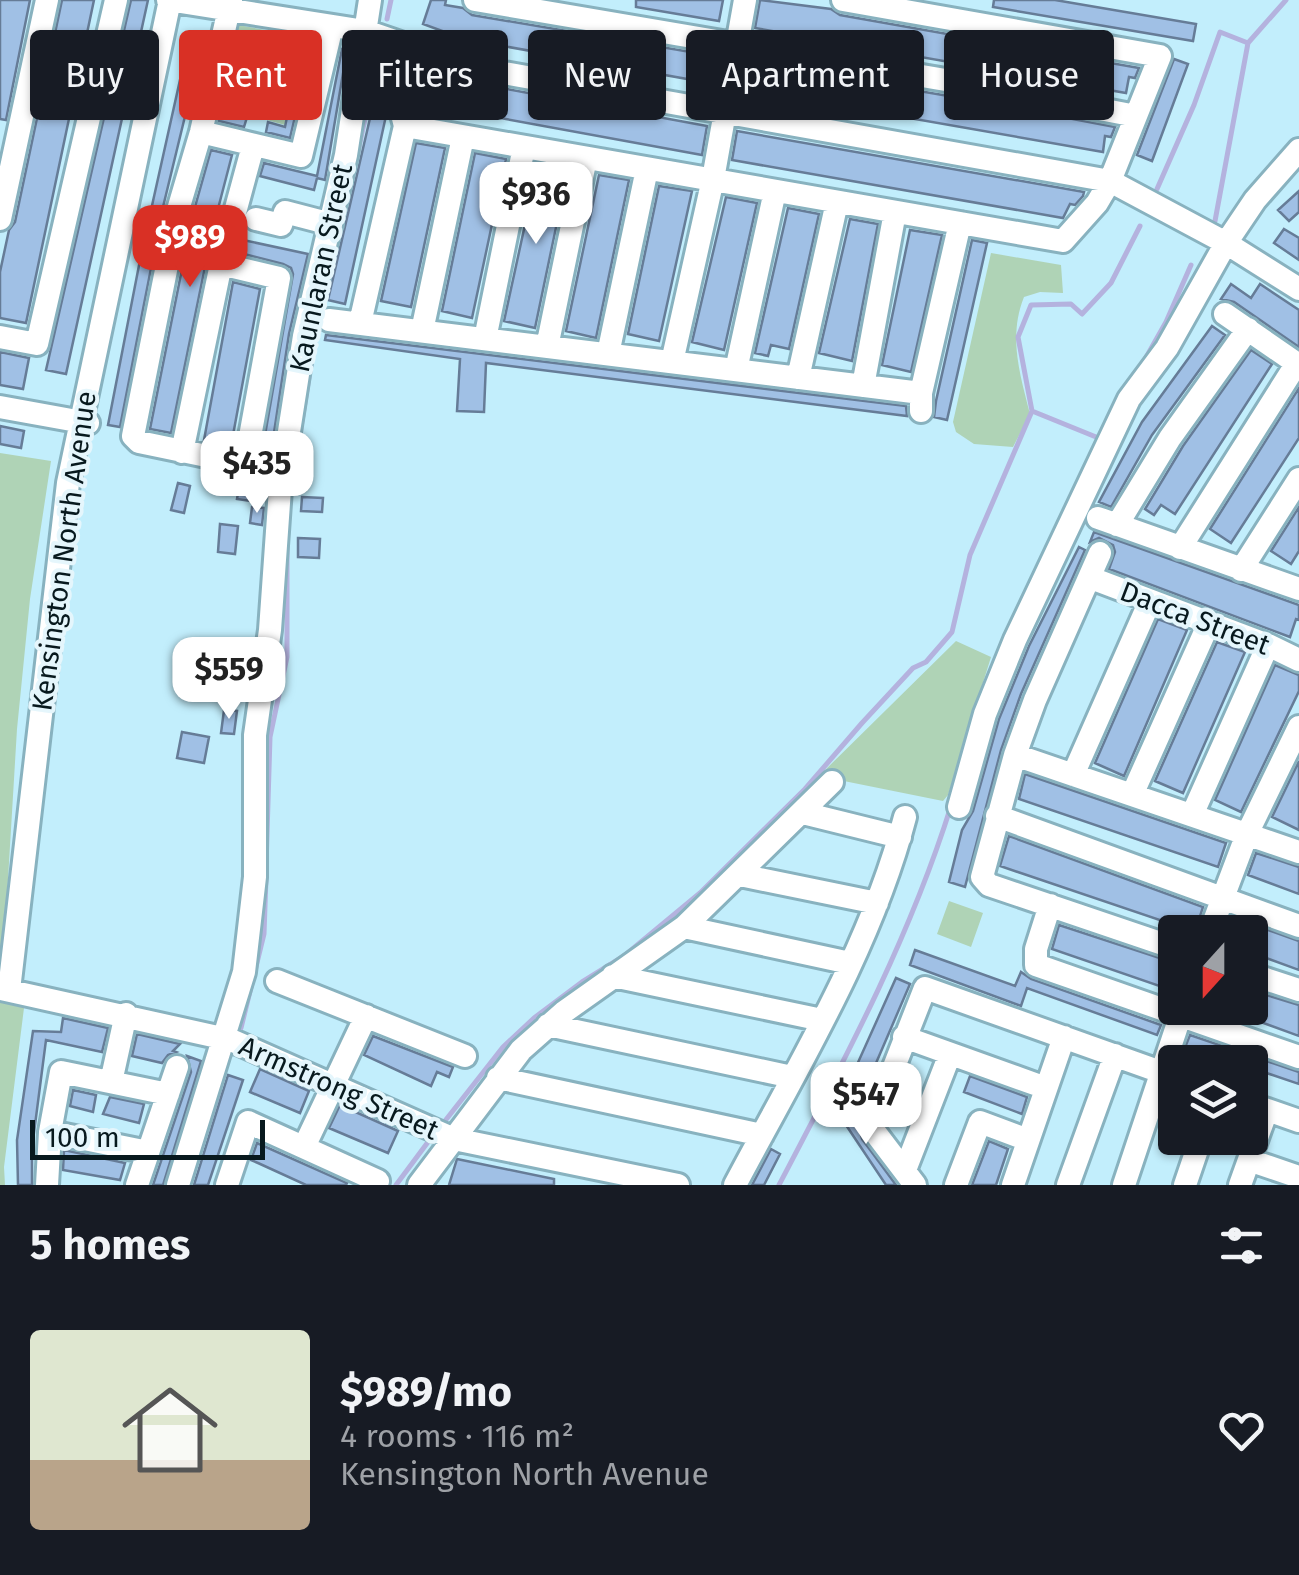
<!DOCTYPE html>
<html lang="en">
<head>
<meta charset="utf-8">
<style>
  :root { --surface:#171b24; --page:#20242c; --text:#f1f3f6; --muted:#9ea1a6; --line:#363941; --accent:#d93025 }
  body { margin:0; font-family:"Fira Sans",sans-serif; background:var(--page); color:var(--text); height:100vh; display:flex; flex-direction:column; font-size:38px; white-space:nowrap }
  * { box-sizing:border-box; margin:0 }
  p { font-size:32px; color:var(--muted) }
  .icon { flex:none; width:55px; height:55px; fill:none; stroke:currentColor; stroke-width:2; stroke-linecap:round; stroke-linejoin:round }
  .map { position:relative; height:1185px; overflow:hidden }
  .drawer { display:flex; flex-direction:column; background:var(--surface); flex:1 }
  .drawer>* { flex:none }
  .guide { position:absolute; left:30px; top:30px; width:1240px; height:90px; display:flex; gap:20px }
  .needle { width:65px; rotate:201deg }
  .buttons { position:absolute; left:1158px; top:915px; display:grid; gap:20px }
  .buttons a { display:grid; place-items:center; width:110px; height:110px; border-radius:10px; background:var(--surface); box-shadow:0 2px 8px #0004; font-size:50px }
  .scale { position:absolute; left:30px; bottom:25px; width:235px; box-sizing:border-box; padding-left:10px; border:5px solid #08191e; border-top:0; font-size:28px; line-height:35px; white-space:nowrap; color:#08191e; -webkit-text-stroke:8px #e5f6fc; paint-order:stroke }
  .price { position:absolute; translate:-50% -85px; padding:0 22px; border-radius:20px; background:#fff; color:#222; font-size:32px; line-height:65px; filter:drop-shadow(0 2px 5px #0008) }
  .price::after { content:''; position:absolute; left:50%; top:60px; width:30px; height:22px; margin-left:-15px; background:inherit; clip-path:polygon(0 0,100% 0,50% 100%) }
  .price.on { background:var(--accent); color:#fff }
  ul { padding:0; list-style:none }
  li { display:flex; align-items:center; gap:30px; height:250px; padding:0 30px }
  li+li { border-top:2px solid var(--line) }
  li span { display:grid; place-items:center; flex:none; width:280px; height:200px; border-radius:10px; color:#555 }
  li>.icon { margin-inline-start:auto }
  span .icon { width:120px; height:120px; fill:#fffc; stroke-width:1 }
  li b { font-size:42px }
  h2 { display:flex; justify-content:space-between; align-items:center; height:120px; padding:0 30px; font-size:42px }
  .pill { padding:0 35px; border-radius:10px; background:var(--surface); box-shadow:0 2px 8px #0004; font-size:35px; line-height:90px }
  .pill.on { background:var(--accent); color:#fff }
  .map>svg:first-child { display:block }
  .green { fill:#afd3b6 }
  .lines { fill:none; stroke-linecap:round; stroke-linejoin:round }
  .stream { stroke:#b4b2de; stroke-width:5 }
  .building { fill:#a0c0e5; stroke:#667c97; stroke-width:2.5 }
  .minor-casing { stroke:#88b2bf; stroke-width:28 }
  .minor { stroke:#fff; stroke-width:22 }
  .labels { text-anchor:middle; dominant-baseline:central; stroke-width:8; stroke-linejoin:round; paint-order:stroke }
  .street-label { font-size:28px; fill:#08191e; stroke:#e5f6fc }
</style>
</head>
<body>
<div class="map">
<svg width="1299" height="1185" viewBox="0 0 1299 1185">
  <rect width="100%" height="100%" fill="#c2eefc"/>
  <path class="green" d="M233 24 302 37 285 125 215 106Z
    M991 253 1061 265 1063 293 1040 292 1024 297C1008 337 1020 374 1030 414L1013 447 974 444 956 432 953 422Z
    M0 453 51 461 30 599 17 729 1 996 25 1000 4 1167 5 1185H0Z
    M956 641 991 657 948 795 943 801 819 776Z
    M949 901 983 913 971 947 937 934Z"/>
  <g class="lines">
    <path class="stream" d="M387 19 391 0
      M358 152 379 53
      M1157 189 1194 105 1220 32 1248 43 1286 0
      M1215 221 1248 43
      M1144 361 1166 322 1191 265
      M1032 411 1101 439 1102 436
      M298 446 315 339 350 187
      M266 867 270 737 287 657V545
      M241 1028 264 934 266 878
      M441 1126 503 1047 534 1018 582 982 624 956 700 893 805 789 862 723 913 668 926 662 952 632 970 555 1032 411 1018 337 1031 305 1071 304 1082 314 1111 283 1140 226
      M202 1145 220 1091
      M396 1185 431 1138
      M779 1185C844 1061 909 940 951 806"/>
  </g>
  <path class="building" d="M0 0H30L6 120 0 119Z
    M62 0H94L26 323 0 318V272L9 230 15 222Z
    M131 0H148L66 374 46 370Z
    M431 0H446L445 5 463 8 472 15 720 57 715 84 464 39 423 24Z
    M636 0H723L719 21 636 7Z
    M760 0 831 9 840 15 1139 68 1135 78 1129 77 1126 93 755 28Z
    M994 0H1055L1196 24 1193 41 993 7Z
    M190 35 204 38 163 207 120 427 108 425 141 255Z
    M303 38 313 40 290 138 266 132 268 122 285 127Z
    M342 49 347 50 325 180 317 178 314 190 260 176 264 163 317 176Z
    M1174 59 1188 64 1152 161 1137 155Z
    M749 62 972 100 1115 127 1111 137 1105 136 1103 152 744 89Z
    M426 74 707 126 702 155 418 103Z
    M380 75 394 79 345 304 328 300Z
    M221 110 247 117 244 127 219 121Z
    M737 131 1084 192 1083 196 1075 205 1070 204 1063 218 732 160Z
    M416 143 445 148 411 307 381 301Z
    M211 150 232 155 213 228 171 433 150 429 193 214Z
    M475 153 506 159 472 318 442 311Z
    M538 165 568 170 535 328 504 321Z
    M599 175 629 180 596 338 566 331Z
    M659 186 692 191 659 341 628 334Z
    M1299 191V212L1289 221 1278 210Z
    M726 197 757 203 724 350 692 342Z
    M788 208 819 214 789 349 771 345 768 356 755 353Z
    M850 219 878 224 852 361 819 353Z
    M1284 229 1299 238V260L1274 243Z
    M910 230 942 235 911 372 882 365Z
    M243 240 308 254 289 334 270 459 261 458 293 274 291 268 283 264 240 253Z
    M972 240 987 243 947 420 934 417 936 401Z
    M233 282 260 289 231 446 204 440Z
    M1231 284 1251 298 1260 284 1299 310V347L1234 302 1221 299Z
    M1212 326 1225 335 1152 435 1111 507 1099 502 1142 422Z
    M326 335 906 406 907 416 486 363 484 412 457 411 460 359 325 340Z
    M1251 350 1272 364 1175 514 1161 505 1154 515 1145 509 1183 446Z
    M0 352 29 358 23 389 0 385Z
    M1299 388V438L1231 543 1210 529Z
    M0 426 24 431 21 448 0 444Z
    M240 482 261 485 258 502 237 499Z
    M178 483 190 486 184 513 171 510Z
    M302 497 323 498 322 512 301 511Z
    M252 507 264 508 262 525 250 523Z
    M1299 507V551L1291 564 1271 551Z
    M220 524 238 526 235 554 218 552Z
    M1094 532 1299 605V620L1296 619 1290 637 1109 569 1115 552 1113 545 1099 538 1090 542Z
    M298 538 320 539 319 558 298 557Z
    M1079 547 1085 550 1021 694 1001 750 965 887 949 882 962 830 973 811 999 719 1029 646Z
    M1158 619 1187 630 1124 776 1095 763Z
    M1217 642 1245 652 1183 793 1155 781Z
    M1275 665 1299 675V691L1241 812 1215 800Z
    M224 710 237 711 234 734 221 733Z
    M182 732 209 737 204 763 177 758Z
    M1299 761V830L1272 817Z
    M1025 774 1226 843 1218 867 1019 799Z
    M1009 836 1203 907 1195 932 1000 866Z
    M1256 853 1299 867V894L1248 875Z
    M1232 917 1299 941V970L1250 952V932H1226Z
    M1059 925 1175 963 1168 989 1052 949Z
    M915 950 1015 986 1021 972 1031 979 1161 1025 1157 1035 1027 988 1021 1006 910 965Z
    M896 978 910 984 858 1105 842 1098Z
    M1250 990 1299 1005V1036L1225 1009 1250 1008Z
    M63 1018 108 1028 102 1052 46 1040 32 1148V1185H18L17 1140 33 1031 61 1032Z
    M137 1034 180 1044 173 1051 176 1052 168 1055 162 1063 132 1056Z
    M1190 1035 1299 1072V1084L1252 1068 1254 1062H1236L1186 1045Z
    M373 1036 453 1067 449 1077 437 1072 431 1086 364 1055Z
    M187 1056 201 1061 163 1185H153L191 1072Z
    M260 1069 309 1091 300 1113 250 1092Z
    M228 1075 243 1080 208 1185H194Z
    M970 1076 1027 1097 1022 1114 964 1092Z
    M73 1090 96 1095 93 1112 70 1106Z
    M110 1097 144 1104 139 1123 103 1114Z
    M340 1105 398 1131 388 1153 329 1128Z
    M855 1110 862 1139 896 1185H886L842 1119Z
    M989 1141 1008 1149 996 1185H972Z
    M257 1143 347 1183 346 1185H306L258 1163 251 1160Z
    M771 1149 780 1154 764 1185H752Z
    M64 1150 125 1163 120 1180 63 1170Z
    M457 1159 554 1179V1185H449Z"/>
  <g class="lines">
    <defs>
      <path id="minor" d="M168 0 365 31 470 67 1110 181 1226 243 1299 289
        M475 0 975 85 1136 116
        M405 126 1063 241 1097 203 1110 181 1160 56 843 0
        M201 132 301 156 332 26
        M0 219 47 0
        M256 219 281 225 285 212 331 224
        M221 264 279 278 245 464 139 442 133 436 178 210 201 132 231 0
        M1225 314 1299 365
        M329 320 921 393
        M360 323 405 126 401 110 418 49
        M422 331 463 137
        M0 337 37 344 116 0
        M485 339 524 147
        M547 347 586 158
        M608 354 647 169
        M672 362 713 179 745 0
        M736 370 775 191
        M798 378 837 202
        M863 386 895 212
        M0 407 88 423
        M921 411V393L960 223
        M182 452 221 264 253 146
        M1098 518 1299 589
        M1117 525 1170 438 1248 329
        M1180 548 1297 363
        M1100 553 1035 700 1015 755 982 877 989 885 1175 948
        M1241 570 1299 479
        M1091 578 1268 645 1299 660
        M1015 755 1299 852
        M1073 775 1150 601
        M1132 795 1209 623
        M959 807 985 714 1015 640 1129 399 1167 348 1226 243 1255 200 1299 150
        M803 813 900 837
        M1192 815 1268 645
        M997 816 1299 926
        M740 875 877 903
        M1050 905 1036 949V965L1299 1057
        M684 927 850 963
        M1210 932 1247 834 1299 727
        M1250 974 1299 990
        M613 976 822 1020
        M277 981 465 1056
        M1 989 231 1040 454 1139 678 1185
        M9 990 68 483 170 0
        M548 1025 792 1077
        M904 1037 1046 1088
        M498 1078 762 1135
        M111 1082 126 1014
        M1250 1104 1299 1121
        M50 1132 148 1152
        M304 1147 366 1016
        M1249 1160 1299 1177
        M905 1170 950 1054
        M47 1185 50 1132 61 1072 168 1094
        M137 1185 177 1067
        M178 1185 244 972 255 877V735L270 630 280 489 304 336 346 155 370 0
        M227 1185 248 1122 378 1181 374 1185
        M419 1185 521 1050 564 1012 684 927 832 782
        M735 1185C798 1066 871 947 905 817
        M915 1185 874 1131 872 1123 925 988 1175 1077
        M956 1185 980 1122 1028 1140
        M1013 1185 1064 1037
        M1068 1185 1115 1055
        M1124 1185 1183 1008
        M1185 1185 1201 1138
        M1240 1185 1267 1110"/>
    </defs>
    <use href="#minor" class="minor-casing"/>
    <use href="#minor" class="minor"/>
  </g>
  <g class="labels">
    <g class="street-label">
      <text transform="translate(321 268) rotate(-78)">Kaunlaran Street</text>
      <text transform="translate(64 551) rotate(-82)">Kensington North Avenue</text>
      <text transform="translate(1195 618) rotate(21)">Dacca Street</text>
      <text transform="translate(339 1088) rotate(24)">Armstrong Street</text>
    </g>
  </g>
</svg>
<div class="buttons">
<a><svg class="needle" viewBox="-14 -14 28 28"><path d="M0-13l5 13h-10z" fill="#e53935"/><path d="M0 13l5-13h-10z" fill="#9ea1a6"/></svg></a>
<a><svg class="icon" aria-label="layers" viewBox="0 0 24 24"><path d="M12 4l9 5-9 5-9-5zM3 14l9 5 9-5"/></svg></a>
</div>
<div class="scale">100 m</div>
<b class="price" style="left:536px;top:247px">$936</b>
<b class="price on" style="left:190px;top:290px">$989</b>
<b class="price" style="left:257px;top:516px">$435</b>
<b class="price" style="left:229px;top:722px">$559</b>
<b class="price" style="left:866px;top:1147px">$547</b>
<div class="guide">
<a class="pill">Buy</a>
<a class="pill on">Rent</a>
<a class="pill">Filters</a>
<a class="pill">New</a>
<a class="pill">Apartment</a>
<a class="pill">House</a>
</div>
</div>
<section class="drawer">
<h2>5 homes<svg class="icon" aria-label="filters" viewBox="0 0 24 24"><path d="M4 7h16M4 17h16"/><circle cx="9" cy="7" r="2"/><circle cx="15" cy="17" r="2"/></svg></h2>
<ul>
<li><span style="background:linear-gradient(#dfe7d0 65%,#b9a48a 0)"><svg class="icon" aria-label="home" viewBox="0 0 24 24"><path d="M3 11l9-7 9 7M6 9v11h12V9"/></svg></span><div><b>$989/mo</b><p>4 rooms · 116 m²</p><p>Kensington North Avenue</p></div><svg class="icon" aria-label="heart" viewBox="0 0 24 24"><path d="M12 20l-8-8c-3-5 5-10 8-4 3-6 11-1 8 4z"/></svg></li>
</ul>
</section>
</body>
</html>
